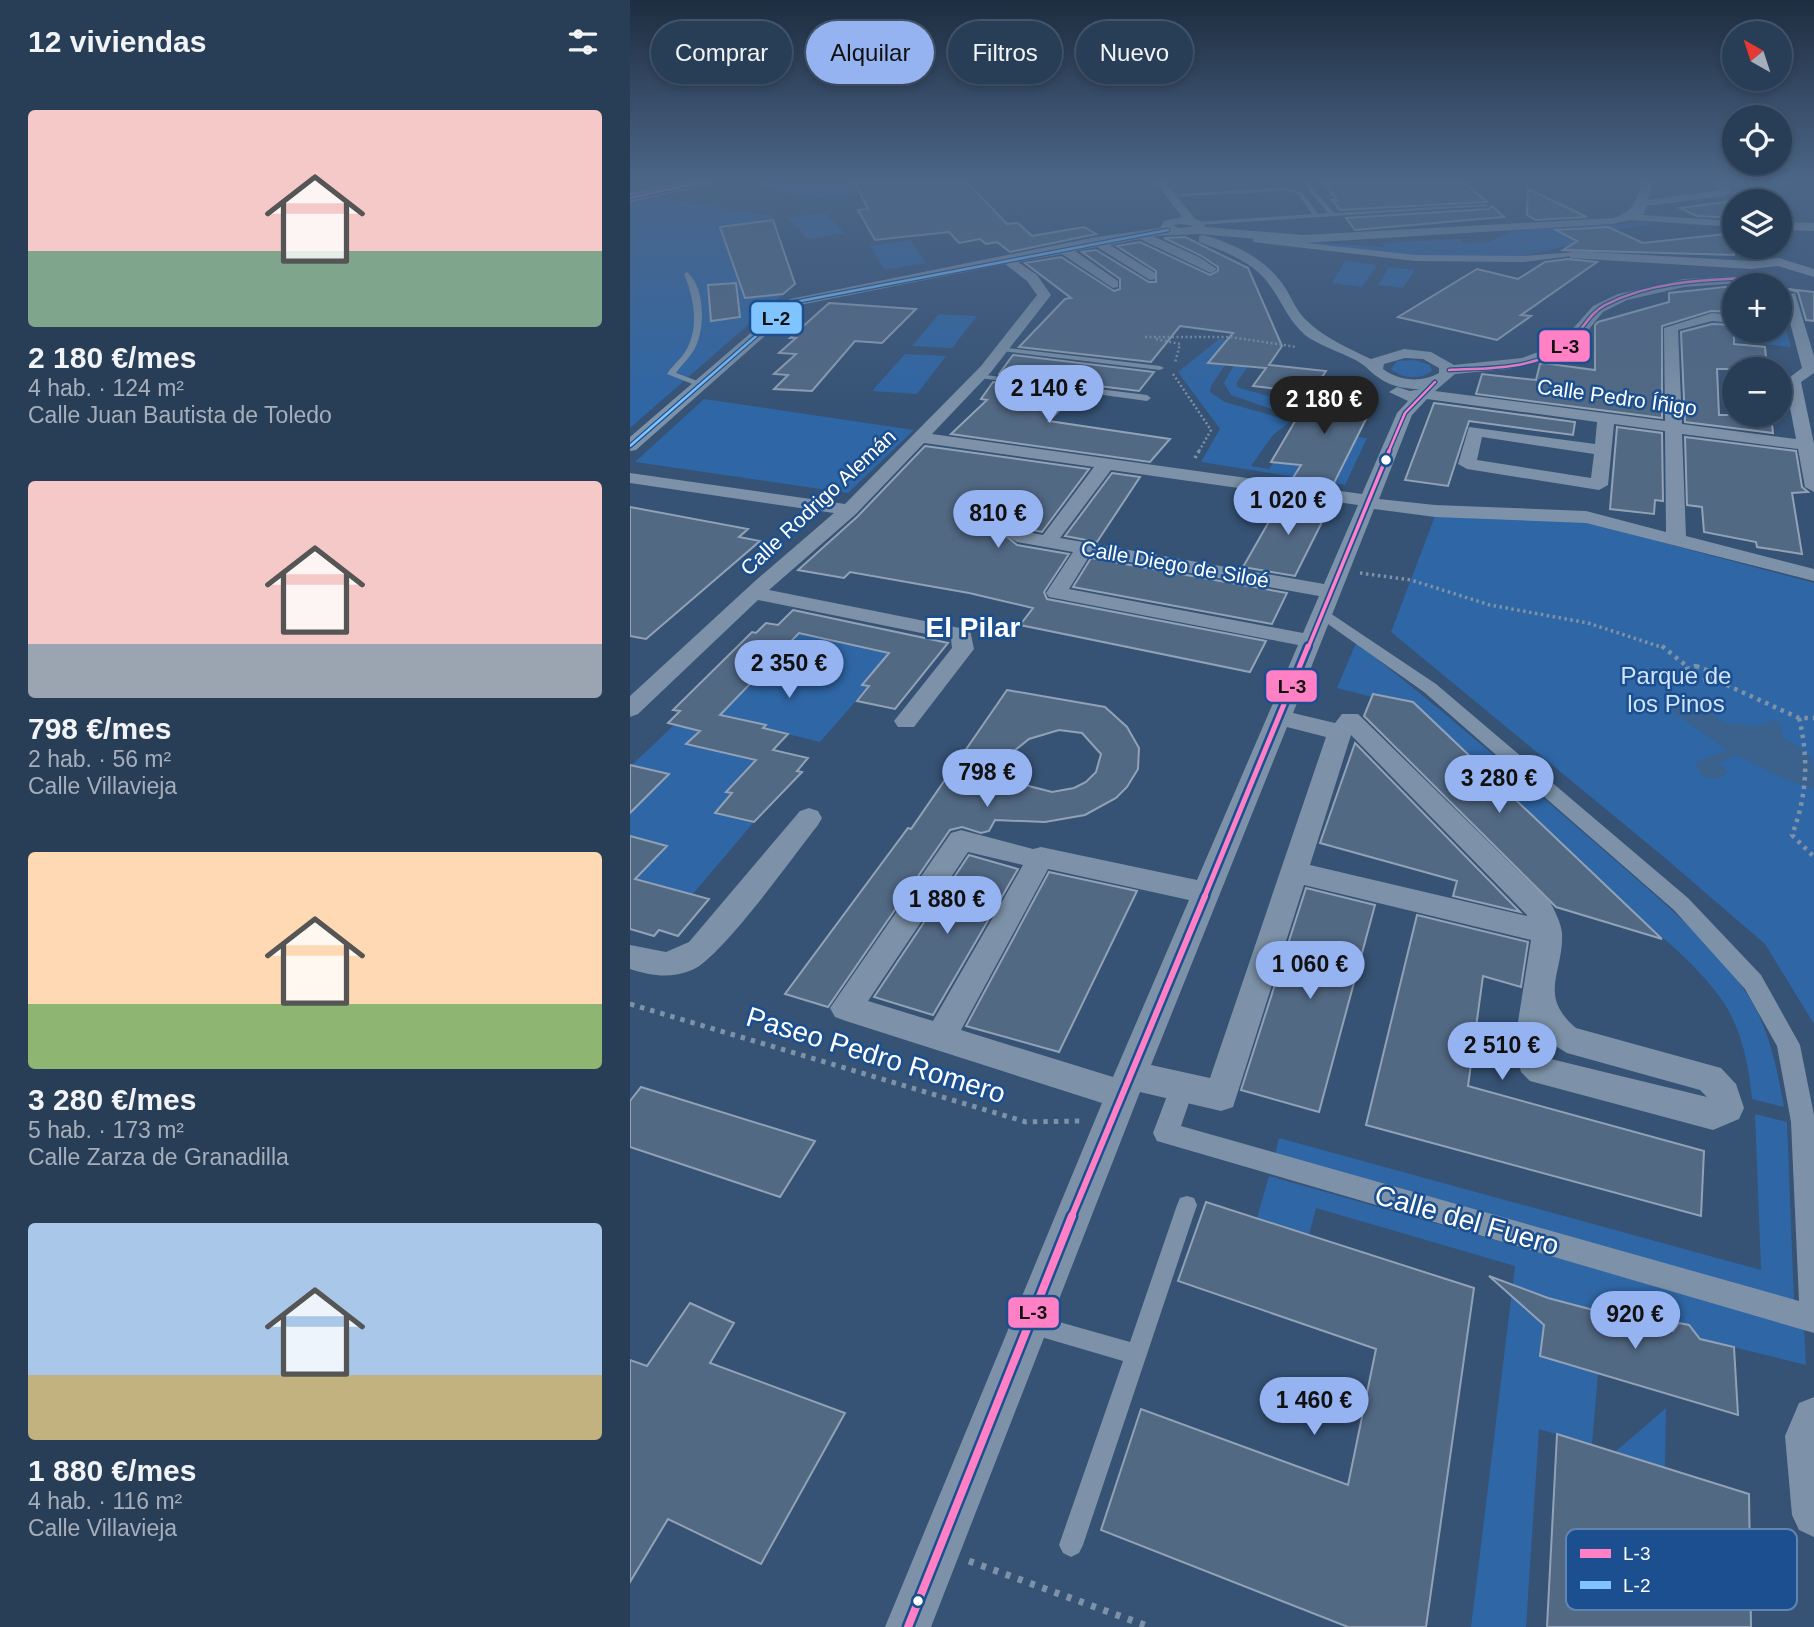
<!DOCTYPE html>
<html lang="es">
<head>
<meta charset="utf-8">
<style>
  :root { --surface:#283e57; --page:#344961; --text:#f1f3f6; --muted:#a5aeba; --line:#44576d; --accent:#95b2f1 }
  body { margin:0; font-family:Helvetica,sans-serif; background:var(--page); color:var(--text); height:100vh; display:flex; flex-direction:column; font-size:26px; white-space:nowrap }
  * { box-sizing:border-box; margin:0 }
  p { font-size:23px; color:var(--muted) }
  .icon { flex:none; width:38px; height:38px; fill:none; stroke:currentColor; stroke-width:2; stroke-linecap:round; stroke-linejoin:round }
  .map { position:relative; flex:1; overflow:hidden }
  .panel { display:flex; flex-direction:column; background:var(--surface); width:630px }
  .panel>* { flex:none }
  .hud { position:absolute; left:21px; top:21px; width:665px; height:63px; display:flex; gap:14px }
  .needle { width:46px; rotate:321deg }
  .fabs { position:absolute; left:1092px; top:21px; display:grid; gap:14px }
  .fabs a { display:grid; place-items:center; width:70px; height:70px; border-radius:50%; background:var(--surface); box-shadow:0 4px 10px #0003,0 0 0 2px var(--line); font-size:35px }
  .price { position:absolute; translate:-50% -60px; padding:0 16px; border-radius:24px; background:var(--accent); color:#111; font-size:23px; line-height:46px; filter:drop-shadow(0 2px 4px #0008) }
  .price::after { content:''; position:absolute; left:50%; top:42px; width:21px; height:16px; margin-left:-10px; background:inherit; clip-path:polygon(0 0,100% 0,50% 100%) }
  .price.active { background:#222; color:#fff }
  ul { padding:0; list-style:none }
  li { display:grid; align-content:center; gap:14px; height:371px; padding:0 28px }
  li span { display:grid; place-items:center; height:217px; border-radius:7px; color:#555 }
  li>.icon { margin-inline-start:auto }
  span .icon { width:126px; height:126px; fill:#fffc; stroke-width:1 }
  li b { font-size:30px }
  h2 { display:flex; justify-content:space-between; align-items:center; height:84px; padding:0 28px; font-size:30px }
  .chip { padding:0 24px; border-radius:32px; background:var(--surface); box-shadow:0 4px 10px #0003,0 0 0 2px var(--line); font-size:24px; line-height:63px }
  .chip.active { background:var(--accent); color:#111 }
  main { display:flex; flex:1; min-height:0 }
  .map>svg:first-child { display:block }
  .green { fill:#2f66a5 }
  .water { fill:#3b618d }
  .building { fill:#526984; stroke:#92a2b6; stroke-width:2; fill-rule:evenodd }
  .lines { fill:none; stroke-linecap:round; stroke-linejoin:round }
  .path-far4 { stroke:#7d92a8; stroke-width:2.5; stroke-dasharray:2 2.5; stroke-linecap:butt }
  .path-far3 { stroke:#7d92a8; stroke-width:3.5; stroke-dasharray:2.5 3.5; stroke-linecap:butt }
  .path-far2 { stroke:#7d92a8; stroke-width:4.5; stroke-dasharray:3.5 5; stroke-linecap:butt }
  .path-far1 { stroke:#7d92a8; stroke-width:5; stroke-dasharray:4.5 6; stroke-linecap:butt }
  .path { stroke:#7d92a8; stroke-width:7; stroke-dasharray:5 8; stroke-linecap:butt }
  .service { fill:#7d92a8; fill-rule:evenodd }
  .pedestrian { fill:#7d92a8; fill-rule:evenodd }
  .minor { fill:#7d92a8; fill-rule:evenodd }
  .primary { fill:#7d8ea7; fill-rule:evenodd }
  .bus-1-far4-casing { stroke:#1b4f8f; stroke-width:5 }
  .bus-1-far3-casing { stroke:#1b4f8f; stroke-width:7 }
  .bus-1-far2-casing { stroke:#1b4f8f; stroke-width:10 }
  .bus-1-far1-casing { stroke:#1b4f8f; stroke-width:11 }
  .bus-1-casing { stroke:#1b4f8f; stroke-width:13 }
  .bus-2-casing { stroke:#1b4f8f; stroke-width:5 }
  .bus-1-far4 { stroke:#ff80c5; stroke-width:2.5 }
  .bus-1-far3 { stroke:#ff80c5; stroke-width:3.5 }
  .bus-1-far2 { stroke:#ff80c5; stroke-width:5 }
  .bus-1-far1 { stroke:#ff80c5; stroke-width:6 }
  .bus-1 { stroke:#ff80c5; stroke-width:8 }
  .bus-2 { stroke:#80c4ff; stroke-width:2.5 }
  .bus-dot { fill:#fff; stroke:#1b4f8f; stroke-width:2.5 }
  .labels { text-anchor:middle; dominant-baseline:central; stroke-width:5; stroke-linejoin:round; paint-order:stroke }
  .far-street-label { font-size:21px; fill:#fff; stroke:#1b4f8f }
  .park-label { font-size:24px; fill:#cfe3fa; stroke:#1b4f8f }
  .quarter-label { font-size:28px; font-weight:bold; fill:#fff; stroke:#1b4f8f }
  .near-street-label { font-size:28px; fill:#fff; stroke:#1b4f8f }
  .key { fill:#1b4f8f; stroke:#5f84b1; stroke-width:2 }
  .key-label { font-size:19px; fill:#fff }
  .line-badge { stroke:#1b4f8f; stroke-width:2.5 }
  .pale-badge-label { font-size:19px; text-anchor:middle; font-weight:bold; fill:#111 }
</style>
</head>
<body>
<main>
<section class="panel">
<h2>12 viviendas<svg class="icon" aria-label="filters" viewBox="0 0 24 24"><path d="M4 7h16M4 17h16"/><circle cx="9" cy="7" r="2"/><circle cx="15" cy="17" r="2"/></svg></h2>
<ul>
<li><span style="background:linear-gradient(#f6c9c9 65%,#7fa58c 0)"><svg class="icon" aria-label="home" viewBox="0 0 24 24"><path d="M3 11l9-7 9 7M6 9v11h12V9"/></svg></span><div><b>2 180 €/mes</b><p>4 hab. · 124 m²</p><p>Calle Juan Bautista de Toledo</p></div></li>
<li><span style="background:linear-gradient(#f6c9c9 75%,#9aa5b1 0)"><svg class="icon" aria-label="home" viewBox="0 0 24 24"><path d="M3 11l9-7 9 7M6 9v11h12V9"/></svg></span><div><b>798 €/mes</b><p>2 hab. · 56 m²</p><p>Calle Villavieja</p></div></li>
<li><span style="background:linear-gradient(#ffd9b3 70%,#8fb573 0)"><svg class="icon" aria-label="home" viewBox="0 0 24 24"><path d="M3 11l9-7 9 7M6 9v11h12V9"/></svg></span><div><b>3 280 €/mes</b><p>5 hab. · 173 m²</p><p>Calle Zarza de Granadilla</p></div></li>
<li><span style="background:linear-gradient(#a9c7e8 70%,#c2b280 0)"><svg class="icon" aria-label="home" viewBox="0 0 24 24"><path d="M3 11l9-7 9 7M6 9v11h12V9"/></svg></span><div><b>1 880 €/mes</b><p>4 hab. · 116 m²</p><p>Calle Villavieja</p></div></li>
</ul>
</section>
<div class="map">
<svg width="1184" height="1627" viewBox="0 0 1184 1627">
  <rect width="100%" height="100%" fill="#365274"/>
  <path class="green" d="M111 181H342L182 199Z
    M27 197 141 216 165 284 0 428V205Z
    M195 213 215 233 178 239 158 218Z
    M1007 223 1026 224 981 230 951 243 891 256 796 257 739 253 664 241 755 247 752 243 830 239 833 243 858 242 886 230Z
    M280 240 296 263 255 270 240 246Z
    M715 261 747 265 732 287 702 283Z
    M759 267 785 270 773 288 748 285Z
    M309 314 347 316 322 348 282 346Z
    M1086 322 1104 324V331L1156 329 1161 347 1056 336 1055 330Z
    M589 339 619 341 617 345 595 342 578 362 596 364 581 386 580 392 595 402 661 421 643 435 621 466 639 469 644 462 710 471 724 444 664 435 668 429 737 438 715 485 571 462 590 429 548 372Z
    M275 354 316 356 287 394 242 391Z
    M785 360 800 365 802 371C790 380 772 379 761 369L767 361Z
    M604 365 618 367 607 382V387L648 399 657 409 650 412 601 395 594 383Z
    M74 399 284 430 218 493 5 462Z
    M805 516 956 522 1184 583V1024L1135 944 1035 858 761 632Z
    M169 633 239 644 235 649 264 654 252 662 233 684 239 686 190 742 133 728 135 725 87 718Z
    M726 643C810 707 889 777 970 847 1018 890 1085 942 1119 997 1140 1031 1147 1069 1154 1107L1122 1099C1119 1066 1112 1031 1094 1003 1065 959 1004 914 963 880 889 819 815 758 742 697L707 688Z
    M44 725 71 730 57 745 90 752 100 742 135 759 126 769 119 767 97 791 102 793 85 812 124 822 62 895 5 879 36 846 0 836V813L38 774 2 765Z
    M1125 1114 1157 1122 1164 1300 644 1159 649 1138 1131 1270Z
    M639 1176 1174 1328 1176 1365 1070 1339 1059 1325 1049 1324 1043 1331 918 1298 891 1303 895 1310 908 1320 916 1303 910 1356 968 1374 962 1445 909 1429 896 1627H841L885 1266 686 1208 679 1235 627 1218Z
    M1036 1408 1035 1468 985 1452Z"/>
  <path class="water" d="M1069 702 1094 723 1128 726 1144 720 1150 723 1154 739C1184 754 1184 755 1184 789L1152 778 1106 755 1089 763 1098 772C1089 781 1080 780 1070 774L1066 762 1097 750 1042 711 1045 706Z"/>
  <path class="building" d="M224 181H336L377 224 388 223 402 236 454 227 466 234 380 252 367 242 356 244 350 239 329 243 319 232 245 240 228 210 238 209Z
    M693 181H833L857 202 710 210 702 200H707Z
    M898 189 957 217 906 220 897 215Z
    M1104 201V218L1067 216 1050 208Z
    M862 206 874 217 725 230 716 218 859 209Z
    M143 220 165 284 153 294 115 298 90 227Z
    M978 227 1013 243 1104 233V255L933 250 947 241 926 230Z
    M555 237 618 268 652 346 639 365 696 371 681 393 623 386 636 368 578 363 603 333 550 326 521 362 389 347 435 299 441 298 395 263 431 257 484 291 490 289V279L452 252 466 250 519 282H526V271L487 246 510 242 580 275 588 271V267L570 255 534 238Z
    M938 259 967 262 891 315 901 316 867 340 768 317 847 269 888 279 915 262Z
    M106 283 110 317 81 321 78 285Z
    M1104 286V312L1081 311 1032 326V418L846 394 852 374 906 380 910 364 913 363 965 370V325L968 322 1039 302V293Z
    M1158 289 1184 292V321L1176 320 1168 292Z
    M199 303 286 309 252 343 225 341 182 391 144 389 158 375 144 374 166 354 149 353 166 338H160Z
    M1082 324 1104 325V344L1135 347 1137 369H1087L1089 415H1141L1143 433 1055 422 1051 332Z
    M383 355 524 372 509 391 369 374Z
    M363 382 445 394 419 421 540 439 520 462 321 434 357 400 351 399Z
    M684 389 747 397 702 487 661 481 671 465 641 462Z
    M804 403 945 422 943 435 839 421 818 486 775 480Z
    M987 427 1032 433 1033 501 1025 500 1024 514 980 509Z
    M1055 437 1166 451 1172 487 1178 492 1162 493 1172 554 1127 547 1126 542 1074 532 1072 507 1057 505Z
    M295 446 459 469 412 532 388 527 375 535 387 545 439 554 414 592 417 599 636 641 620 672 390 625 403 608 339 593 220 572 214 578 168 570 228 516Z
    M482 473 510 477 467 542 435 536Z
    M653 497 701 504 665 576 613 567Z
    M0 507 118 529 109 537 130 541 16 639 0 636Z
    M461 558 657 593 642 624 443 587Z
    M163 610 318 643 265 709 227 701 239 686 232 685 259 653 169 633 90 715 136 725 133 728 158 734 143 750 178 758 167 771 172 772 124 822 85 813 102 793 96 792 126 760 56 744 70 731 38 723 50 711 43 710 122 632 126 633 136 623 148 625Z
    M377 690 475 707 497 727 509 748 508 769 497 787 486 798 455 815 415 822 365 820 359 831 351 833 332 827 320 830 198 1007 155 994 278 828 281 829ZM429 730 452 733 471 754 466 772 456 782 444 788 422 792 387 783 393 774 368 764 399 739Z
    M743 694 783 702 1032 939 926 907 734 716Z
    M725 743 890 912 823 896 827 881 690 843Z
    M0 765 39 774 0 813Z
    M0 836 37 846 5 879 79 899 48 936 29 930 24 936 0 929Z
    M339 855 388 869 303 1015 244 997Z
    M419 872 507 891 429 1052 336 1026Z
    M676 888 745 905 689 1112 611 1090Z
    M787 915 898 942 891 987 853 976 838 1086 1074 1151 1071 1216 736 1125Z
    M11 1087 185 1141 150 1197 0 1147V1101Z
    M576 1202 844 1288 796 1627H718L471 1530 511 1409 718 1485 746 1349 548 1281Z
    M859 1276 918 1298 1043 1331 1049 1323 1059 1325 1070 1339 1104 1347 1108 1415 910 1356 914 1325Z
    M60 1303 104 1323 80 1363 215 1413 131 1564 38 1519 0 1582V1360L17 1366Z
    M927 1434 1119 1494 1121 1627H917Z"/>
  <g class="lines">
    <path class="path-far4" d="M515 337H600L667 347
      M526 339 550 344 545 363
      M543 374 581 430 568 453"/>
    <path class="path-far3" d="M565 458 569 451
      M730 573 781 580 860 605 958 623 1034 648"/>
    <path class="path-far2" d="M1032 646 1059 668
      M1066 666 1077 670 1081 678 1071 681 1058 676 1057 669Z
      M1081 678 1169 718H1184
      M1169 718C1179 758 1177 796 1162 835L1184 857"/>
    <path class="path-far1" d="M0 1004 396 1122 450 1121"/>
    <path class="path" d="M339 1561 520 1627"/>
    <path class="service" d="M671 181H677L704 213 856 204 859 206 568 225 566 222 682 214 668 194 656 191 541 197 538 195 656 187 672 192 688 214 698 213Z
      M57 272C75 287 75 326 66 346 61 357 52 364 46 373L73 383V387H70L37 374C42 366 50 360 55 352 70 328 64 298 54 274Z
      M369 347 530 366 534 368 530 370 372 351 368 349Z
      M347 374 517 395 521 398 517 401 350 378H347Z
      M557 1196 564 1198 567 1205 453 1545 449 1553 441 1557 433 1553 429 1545 493 1361 401 1334 394 1331 391 1324 394 1317 401 1314 500 1342 547 1205 550 1198Z"/>
    <path class="pedestrian" d="M627 232 631 238 785 255 893 256 944 252 949 255 893 262 785 261 623 242V235Z
      M694 609 806 684 1058 898 1131 975 1170 1045 1184 1115V1333L527 1141 523 1133 543 1080 552 1077 561 1080 564 1088 551 1126 1169 1301 1161 1122 1147 1046 1115 989 1044 910 794 692 688 617 686 614Z"/>
    <path class="minor" d="M525 181H535L565 219 574 222 575 227 673 235 983 218C1004 212 1006 200 1013 181H1023L1018 200 1091 190 1085 181H1095L1102 191 1094 196 1017 206 1013 215 1104 221V227L999 220 983 224 673 243 568 234 523 236 569 257 587 269 581 273 510 239 480 245 525 273V279L520 280 467 247 445 251 488 281V287L483 288 432 254 388 262 407 275 421 295 361 372 302 434 732 494 767 413 778 401 759 392 767 387 780 391 790 389C767 389 752 383 737 368 725 356 692 348 675 335 659 321 653 304 641 287 625 262 595 252 569 242V236L573 235C602 243 633 257 652 283 660 294 665 309 675 319 694 338 718 348 741 359L774 349 801 352 824 365 892 358 929 344 963 306 988 294 1054 279 1143 274V280L1138 281 1054 287 997 300 973 312 945 346 927 357 878 369 825 374 805 391 1035 421 1034 328 1082 313 1104 315V323L1082 321 1048 330 1052 424 1166 439 1155 381 1172 368 1153 296 1165 293 1184 356V373L1171 382 1184 444V492L1175 487 1168 449 1052 434 1056 536 1184 569V581L956 523 805 517 744 509 663 713 705 723 712 714H728L920 902C925 911 931 923 932 933 934 973 907 995 946 1028L1091 1068 1106 1084 1114 1108 1109 1119 1083 1130 900 1081 891 1072 884 1047 901 940 674 885 603 1107 591 1111 510 1092 301 1627H255L472 1103 216 1021 205 1017 200 1008 321 833 331 830 403 849 411 847 567 880 668 645 419 597 416 593 443 552 387 542 377 536 387 530 413 535 464 467 294 443 226 514 139 590 340 630 344 649 284 727H268L264 721 322 648 321 639 128 600 8 714 0 717V696L125 581 204 513 0 483V473L215 504 351 366 407 295 397 281 375 264 170 305 6 450 0 451V437L160 299 466 237 530 228 534 221 552 217ZM551 224 564 226 549 228 543 225ZM775 358 793 359 809 368V373C792 383 769 381 753 369L754 364ZM797 399 967 422 965 444 839 427 828 464 837 469 969 490 978 485 984 424 1035 431 1036 532 956 511 805 505 749 499 782 415ZM852 437 964 454 961 478 847 460ZM481 470 728 505 694 584 430 538ZM460 555 689 596 673 633 439 589ZM657 727 696 737 580 1078 521 1065ZM721 735 897 915V916L680 865ZM338 852 393 865 303 1021 238 1001ZM418 869 559 900 483 1077 331 1030ZM917 1041 937 1053 1070 1090 1077 1097 921 1059 917 1055Z
      M1150 222 1184 223V231L1150 230Z
      M944 251 1121 261 1149 258 1184 269V277L1148 266 1121 269 940 258V252Z
      M179 808 188 811 192 818 188 825C165 854 91 958 62 970 40 979 22 976 0 969V945L36 952 59 942 170 811Z
      M1184 1397V1537L1169 1530 1162 1515 1155 1436 1169 1403Z"/>
    <path class="primary" d="M57 181H84L81 184 0 203V193Z"/>
    <defs>
      <path id="bus-1-far4" d="M0 198 76 181
        M819 370C858 368 906 370 938 344 952 332 958 314 975 305 1025 279 1083 280 1138 277
        M758 453 775 413 805 382"/>
      <path id="bus-1-far3" d="M678 648 759 451"/>
      <path id="bus-1-far2" d="M574 898 678 646"/>
      <path id="bus-1-far1" d="M441 1218 575 896"/>
      <path id="bus-1" d="M278 1627 442 1216"/>
      <path id="bus-2" d="M0 446 165 302 538 230"/>
    </defs>
    <use href="#bus-1-far4" class="bus-1-far4-casing"/>
    <use href="#bus-1-far3" class="bus-1-far3-casing"/>
    <use href="#bus-1-far2" class="bus-1-far2-casing"/>
    <use href="#bus-1-far1" class="bus-1-far1-casing"/>
    <use href="#bus-1" class="bus-1-casing"/>
    <use href="#bus-2" class="bus-2-casing"/>
    <use href="#bus-1-far4" class="bus-1-far4"/>
    <use href="#bus-1-far3" class="bus-1-far3"/>
    <use href="#bus-1-far2" class="bus-1-far2"/>
    <use href="#bus-1-far1" class="bus-1-far1"/>
    <use href="#bus-1" class="bus-1"/>
    <use href="#bus-2" class="bus-2"/>
  </g>
  <linearGradient id="sky" x2="0" y2="1"><stop stop-color="#1e2d40"/><stop offset="0.44" stop-color="#4c6688"/><stop offset="1" stop-color="#4c6688" stop-opacity="0"/></linearGradient>
  <rect width="1184" height="408" fill="url(#sky)"/>
  <g class="bus-dot">
    <circle cx="756" cy="460" r="6"/>
    <circle cx="288" cy="1601" r="6"/>
  </g>
  <g class="labels">
    <g class="far-street-label">
      <text transform="translate(987 397) rotate(8)">Calle Pedro Íñigo</text>
      <text transform="translate(188 502) rotate(-43)">Calle Rodrigo Alemán</text>
      <text transform="translate(545 564) rotate(10)">Calle Diego de Siloé</text>
    </g>
    <g class="park-label">
      <text x="1046" y="675">Parque de<tspan x="1046" dy="28">los Pinos</tspan></text>
    </g>
    <g class="quarter-label">
      <text x="343" y="627">El Pilar</text>
    </g>
    <g class="near-street-label">
      <text transform="translate(246 1055) rotate(17)">Paseo Pedro Romero</text>
      <text transform="translate(837 1220) rotate(16)">Calle del Fuero</text>
    </g>
  </g>
  <rect x="936" y="1529" width="231" height="81" rx="10" class="key"/>
  <rect x="950" y="1549" width="31" height="9" fill="#ff80c5"/>
  <rect x="950" y="1581" width="31" height="8" fill="#80c4ff"/>
  <g class="key-label">
    <text x="993" y="1560">L-3</text>
    <text x="993" y="1592">L-2</text>
  </g>
  <g class="line-badge">
    <rect x="120" y="301" width="53" height="34" rx="7" fill="#80c4ff"/>
    <rect x="908" y="329" width="53" height="34" rx="7" fill="#ff80c5"/>
    <rect x="635" y="669" width="53" height="34" rx="7" fill="#ff80c5"/>
    <rect x="377" y="1296" width="53" height="33" rx="7" fill="#ff80c5"/>
  </g>
  <g class="pale-badge-label">
    <text x="146" y="325">L-2</text>
    <text x="935" y="353">L-3</text>
    <text x="662" y="693">L-3</text>
    <text x="403" y="1319">L-3</text>
  </g>
</svg>
<div class="fabs">
<a><svg class="needle" viewBox="-14 -14 28 28"><path d="M0-13l5 13h-10z" fill="#e53935"/><path d="M0 13l5-13h-10z" fill="#a5aeba"/></svg></a>
<a><svg class="icon" aria-label="locate" viewBox="0 0 24 24"><circle cx="12" cy="12" r="6"/><path d="M12 2v4M12 18v4M2 12h4M18 12h4"/></svg></a>
<a><svg class="icon" aria-label="layers" viewBox="0 0 24 24"><path d="M12 4l9 5-9 5-9-5zM3 14l9 5 9-5"/></svg></a>
<a>+</a>
<a>−</a>
</div>
<b class="price" style="left:419px;top:425px">2 140 €</b>
<b class="price active" style="left:694px;top:436px">2 180 €</b>
<b class="price" style="left:658px;top:537px">1 020 €</b>
<b class="price" style="left:368px;top:550px">810 €</b>
<b class="price" style="left:159px;top:700px">2 350 €</b>
<b class="price" style="left:357px;top:809px">798 €</b>
<b class="price" style="left:869px;top:815px">3 280 €</b>
<b class="price" style="left:317px;top:936px">1 880 €</b>
<b class="price" style="left:680px;top:1001px">1 060 €</b>
<b class="price" style="left:872px;top:1082px">2 510 €</b>
<b class="price" style="left:1005px;top:1351px">920 €</b>
<b class="price" style="left:684px;top:1437px">1 460 €</b>
<div class="hud">
<a class="chip">Comprar</a>
<a class="chip active">Alquilar</a>
<a class="chip">Filtros</a>
<a class="chip">Nuevo</a>
</div>
</div>
</main>
</body>
</html>
